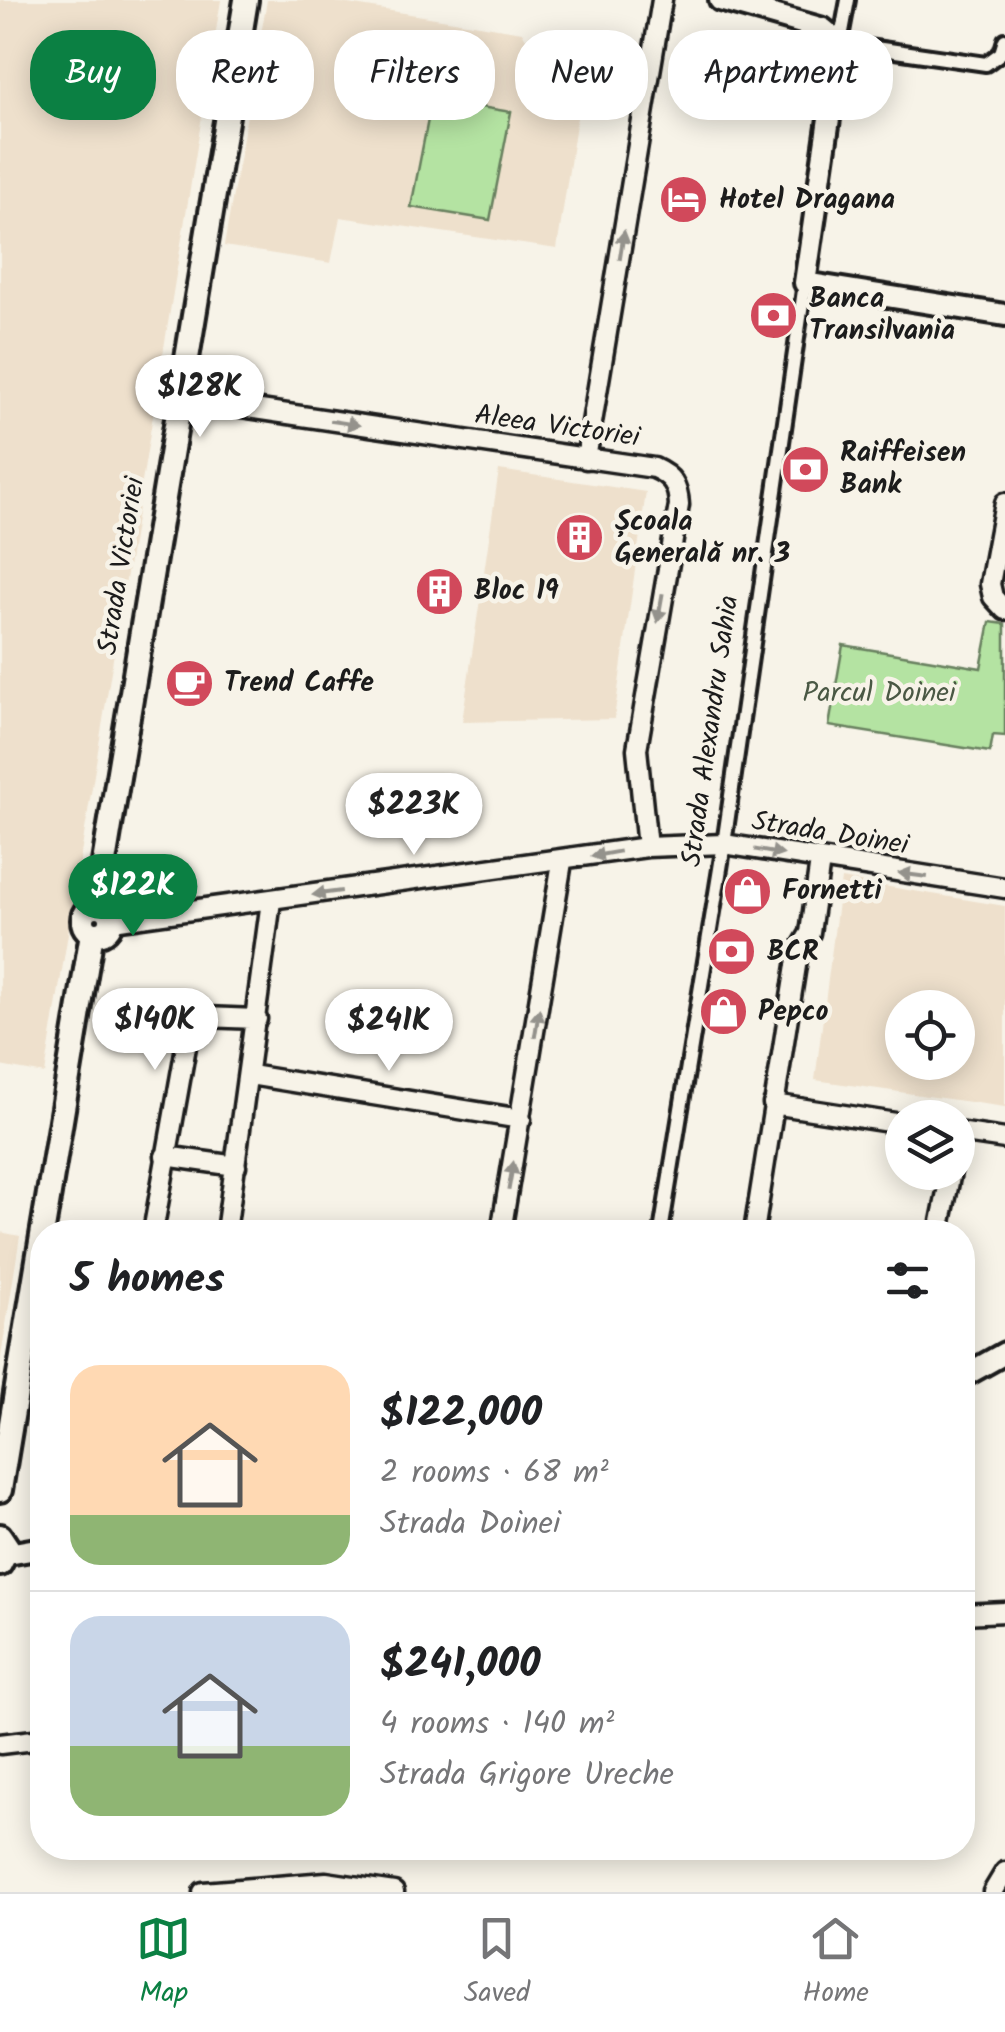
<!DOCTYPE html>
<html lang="en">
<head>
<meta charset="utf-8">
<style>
  :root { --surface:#fff; --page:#f2f2f2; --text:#202124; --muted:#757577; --line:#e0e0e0; --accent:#0b8043 }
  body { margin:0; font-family:Kalam,sans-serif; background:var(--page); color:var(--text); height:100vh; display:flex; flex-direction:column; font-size:38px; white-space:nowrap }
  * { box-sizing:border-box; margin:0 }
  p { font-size:32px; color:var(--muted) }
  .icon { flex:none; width:55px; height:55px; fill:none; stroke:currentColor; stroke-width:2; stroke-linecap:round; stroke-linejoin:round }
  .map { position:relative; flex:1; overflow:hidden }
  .drawer { position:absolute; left:30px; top:1220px; width:945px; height:640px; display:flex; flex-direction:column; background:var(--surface); border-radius:40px; box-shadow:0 5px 25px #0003 }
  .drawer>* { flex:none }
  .hud { position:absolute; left:30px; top:30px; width:945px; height:90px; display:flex; gap:20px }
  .tools { position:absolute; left:885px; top:990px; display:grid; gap:20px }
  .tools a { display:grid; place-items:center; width:90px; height:90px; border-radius:50%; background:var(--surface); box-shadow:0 5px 25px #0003; font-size:50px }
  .price { position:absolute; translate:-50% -85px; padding:0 22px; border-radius:35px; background:#fff; color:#222; font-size:32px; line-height:65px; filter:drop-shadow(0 2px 5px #0008) }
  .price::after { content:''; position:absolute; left:50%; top:60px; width:30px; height:22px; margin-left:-15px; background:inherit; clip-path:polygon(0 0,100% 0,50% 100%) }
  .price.current { background:var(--accent); color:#fff }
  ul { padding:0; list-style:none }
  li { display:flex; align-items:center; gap:30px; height:250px; padding:0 40px }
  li+li { border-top:2px solid var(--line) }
  li span { display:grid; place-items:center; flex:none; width:280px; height:200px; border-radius:30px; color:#555 }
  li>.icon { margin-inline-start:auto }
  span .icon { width:120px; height:120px; fill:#fffc; stroke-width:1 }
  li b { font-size:42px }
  h2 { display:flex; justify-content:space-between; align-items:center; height:120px; padding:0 40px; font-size:42px }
  .pill { padding:0 35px; border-radius:40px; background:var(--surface); box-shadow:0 5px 25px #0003; font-size:35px; line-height:90px }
  .pill.current { background:var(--accent); color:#fff }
  .tab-bar { display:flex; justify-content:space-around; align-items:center; height:140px; border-top:2px solid var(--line); background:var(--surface); font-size:28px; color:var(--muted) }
  .tab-bar a { display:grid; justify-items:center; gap:5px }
  .tab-bar .current { color:var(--accent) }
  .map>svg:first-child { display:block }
  .built { fill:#eee0cc; fill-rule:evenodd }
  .green { fill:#b4e3a2; stroke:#68805f; stroke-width:2.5 }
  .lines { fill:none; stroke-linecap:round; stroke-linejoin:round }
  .pedestrian-casing { stroke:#1c1c1c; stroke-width:20 }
  .minor-casing { stroke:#1c1c1c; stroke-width:25 }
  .tertiary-casing { stroke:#1c1c1c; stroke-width:28 }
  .secondary-casing { stroke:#1c1c1c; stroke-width:30 }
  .pedestrian { stroke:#f7f3e8; stroke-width:12 }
  .minor { stroke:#f7f3e8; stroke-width:18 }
  .tertiary { stroke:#f7f3e8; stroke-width:20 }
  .secondary { stroke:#f7f3e8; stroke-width:22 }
  .oneway { fill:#94928c }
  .labels { text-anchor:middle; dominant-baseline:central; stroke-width:9; stroke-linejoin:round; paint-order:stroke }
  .poi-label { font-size:28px; font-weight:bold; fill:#1c1c1c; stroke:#f7f3e8; text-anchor:start }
  .street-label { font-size:28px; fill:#1c1c1c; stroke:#f7f3e8 }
  .park-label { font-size:28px; fill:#4a5844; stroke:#f7f3e8 }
</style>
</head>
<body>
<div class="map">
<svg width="1005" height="1892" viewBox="0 0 1005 1892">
  <rect width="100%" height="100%" fill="#f7f3e8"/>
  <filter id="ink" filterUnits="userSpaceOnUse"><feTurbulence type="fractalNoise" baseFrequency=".01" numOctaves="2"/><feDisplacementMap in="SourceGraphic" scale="20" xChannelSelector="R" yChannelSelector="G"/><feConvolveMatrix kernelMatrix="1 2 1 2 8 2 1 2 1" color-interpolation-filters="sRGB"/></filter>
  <g filter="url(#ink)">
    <path class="built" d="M0 0H221L45 1074 0 1066Z
      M267 0H323L522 32 551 85 581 91 557 249 340 217 331 263 224 246Z
      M499 470 646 492 614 719 462 722Z
      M841 879 1005 906V1107L815 1080ZM902 1008H958V1062H902Z
      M0 1232 20 1236 0 1363Z"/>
    <path class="green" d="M432 99 511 112 490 220 411 207Z
      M990 622 1005 624V736L993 735 990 752 829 726 843 645 981 668Z"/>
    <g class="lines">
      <defs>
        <path id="pedestrian" d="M848 0 840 43 986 64 1001 53 1005 40
          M661 1232 724 844 805 283"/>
        <path id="minor" d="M180 398 654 468C672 476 678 485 679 505L637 749 647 847
          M586 459 662 0
          M1005 503 990 584 993 597 1005 610
          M112 921 647 847 724 844 1005 888
          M250 1075 521 1119
          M773 1104 902 1124
          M958 1132 1005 1139
          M165 1156 236 1166
          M153 1232 190 1024 204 1017 257 1019
          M226 1232 271 901
          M501 1232 562 862
          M754 1232 798 953 810 933 820 861
          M939 1232 951 1172
          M962 1614 1005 1612
          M0 1744 42 1739
          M203 1892 326 1882 394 1892
          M993 1892 1005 1872"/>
        <path id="tertiary" d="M720 0 823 29 840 43 805 283 1005 315
          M962 1377 1005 1353
          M8 1554 42 1548"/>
        <path id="secondary" d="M97 905 246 0
          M83 920a14 14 0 1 1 28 0a14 14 0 1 1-28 0Z
          M0 1490 92 933
          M0 1536 8 1548 0 1564"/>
      </defs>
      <use href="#pedestrian" class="pedestrian-casing"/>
      <use href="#minor" class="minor-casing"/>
      <use href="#tertiary" class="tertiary-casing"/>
      <use href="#secondary" class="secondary-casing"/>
      <use href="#pedestrian" class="pedestrian"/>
      <use href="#minor" class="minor"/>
      <use href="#tertiary" class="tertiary"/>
      <use href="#secondary" class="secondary"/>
    </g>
    <defs><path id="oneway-solid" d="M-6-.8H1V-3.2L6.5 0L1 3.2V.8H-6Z" transform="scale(2.5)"/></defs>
    <g class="oneway">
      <use href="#oneway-solid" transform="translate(622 245) rotate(-81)"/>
      <use href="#oneway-solid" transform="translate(345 423) rotate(9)"/>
      <use href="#oneway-solid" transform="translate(660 608) rotate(100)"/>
      <use href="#oneway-solid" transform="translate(769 852) rotate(10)"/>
      <use href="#oneway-solid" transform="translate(605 854) rotate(170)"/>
      <use href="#oneway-solid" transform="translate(913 875) rotate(-172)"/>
      <use href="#oneway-solid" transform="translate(327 893) rotate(172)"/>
      <use href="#oneway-solid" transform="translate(537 1023) rotate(-81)"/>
      <use href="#oneway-solid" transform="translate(511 1176) rotate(-80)"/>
    </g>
  </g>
  <defs>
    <symbol id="hotel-disc" viewBox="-11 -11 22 22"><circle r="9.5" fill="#d1495b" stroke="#f7f3e8"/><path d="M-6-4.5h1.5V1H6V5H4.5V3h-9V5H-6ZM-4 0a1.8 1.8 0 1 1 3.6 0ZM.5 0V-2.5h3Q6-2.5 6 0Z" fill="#fff"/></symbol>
    <symbol id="bank-disc" viewBox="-11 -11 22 22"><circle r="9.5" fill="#d1495b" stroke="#f7f3e8"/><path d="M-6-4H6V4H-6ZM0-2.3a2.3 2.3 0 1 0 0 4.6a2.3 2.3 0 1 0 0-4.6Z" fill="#fff"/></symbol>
    <symbol id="building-disc" viewBox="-11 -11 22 22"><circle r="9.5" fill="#d1495b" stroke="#f7f3e8"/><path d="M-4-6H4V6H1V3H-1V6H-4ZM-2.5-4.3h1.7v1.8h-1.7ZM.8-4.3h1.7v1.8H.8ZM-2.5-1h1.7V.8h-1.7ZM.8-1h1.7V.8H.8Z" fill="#fff"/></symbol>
    <symbol id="cafe-disc" viewBox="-11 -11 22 22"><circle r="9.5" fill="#d1495b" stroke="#f7f3e8"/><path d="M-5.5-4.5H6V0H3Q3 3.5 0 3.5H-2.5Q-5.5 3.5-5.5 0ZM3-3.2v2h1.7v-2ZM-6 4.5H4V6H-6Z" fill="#fff"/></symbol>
    <symbol id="shop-disc" viewBox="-11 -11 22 22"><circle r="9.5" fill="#d1495b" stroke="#f7f3e8"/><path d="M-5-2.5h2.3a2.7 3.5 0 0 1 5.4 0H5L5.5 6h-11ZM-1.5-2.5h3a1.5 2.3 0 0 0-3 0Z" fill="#fff"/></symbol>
  </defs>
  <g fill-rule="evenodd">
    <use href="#hotel-disc" x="656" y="172" width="55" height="55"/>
    <use href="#bank-disc" x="746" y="288" width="55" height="55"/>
    <use href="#bank-disc" x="778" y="442" width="55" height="55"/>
    <use href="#building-disc" x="552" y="510" width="55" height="55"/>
    <use href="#building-disc" x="412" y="564" width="55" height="55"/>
    <use href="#cafe-disc" x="162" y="656" width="55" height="55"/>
    <use href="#shop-disc" x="720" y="864" width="55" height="55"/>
    <use href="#bank-disc" x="704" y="924" width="55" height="55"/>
    <use href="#shop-disc" x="696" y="984" width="55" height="55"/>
  </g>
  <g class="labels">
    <g class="poi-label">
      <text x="719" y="200">Hotel Dragana</text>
      <text x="809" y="299">Banca<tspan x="809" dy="32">Transilvania</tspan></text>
      <text x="840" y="453">Raiffeisen<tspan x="840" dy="32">Bank</tspan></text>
      <text x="615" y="522">Școala<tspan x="615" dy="32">Generală nr. 3</tspan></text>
      <text x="474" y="591">Bloc 19</text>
      <text x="224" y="683">Trend Caffe</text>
      <text x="782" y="891">Fornetti</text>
      <text x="767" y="952">BCR</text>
      <text x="758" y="1012">Pepco</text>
    </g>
    <g class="street-label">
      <text transform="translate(557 427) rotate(8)">Aleea Victoriei</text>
      <text transform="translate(122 566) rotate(-81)">Strada Victoriei</text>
      <text transform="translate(711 731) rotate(-82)">Strada Alexandru Sahia</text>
      <text transform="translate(830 834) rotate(9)">Strada Doinei</text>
    </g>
    <g class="park-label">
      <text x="879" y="693">Parcul Doinei</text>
    </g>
  </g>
</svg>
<div class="tools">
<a><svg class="icon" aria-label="locate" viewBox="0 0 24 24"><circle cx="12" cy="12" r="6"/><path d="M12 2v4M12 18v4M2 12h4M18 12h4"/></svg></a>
<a><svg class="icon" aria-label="layers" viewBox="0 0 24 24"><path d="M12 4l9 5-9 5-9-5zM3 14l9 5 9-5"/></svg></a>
</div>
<b class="price" style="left:200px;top:440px">$128K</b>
<b class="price" style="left:414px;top:858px">$223K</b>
<b class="price current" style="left:133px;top:939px">$122K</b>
<b class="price" style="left:155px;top:1073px">$140K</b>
<b class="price" style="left:389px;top:1074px">$241K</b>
<div class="hud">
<a class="pill current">Buy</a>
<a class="pill">Rent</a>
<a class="pill">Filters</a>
<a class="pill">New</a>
<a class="pill">Apartment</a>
</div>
<section class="drawer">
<h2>5 homes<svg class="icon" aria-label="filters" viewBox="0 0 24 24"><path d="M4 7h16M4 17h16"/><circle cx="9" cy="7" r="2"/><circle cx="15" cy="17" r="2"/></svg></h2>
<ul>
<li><span style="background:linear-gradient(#ffd9b3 75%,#8fb573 0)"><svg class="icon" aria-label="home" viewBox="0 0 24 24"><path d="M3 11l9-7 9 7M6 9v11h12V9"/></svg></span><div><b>$122,000</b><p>2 rooms · 68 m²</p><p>Strada Doinei</p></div></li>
<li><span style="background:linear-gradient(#c9d6e8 65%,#8fb573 0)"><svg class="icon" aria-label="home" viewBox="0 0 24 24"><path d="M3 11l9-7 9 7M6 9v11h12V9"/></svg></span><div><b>$241,000</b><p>4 rooms · 140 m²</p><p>Strada Grigore Ureche</p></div></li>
</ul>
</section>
</div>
<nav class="tab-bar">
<a class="current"><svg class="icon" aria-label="map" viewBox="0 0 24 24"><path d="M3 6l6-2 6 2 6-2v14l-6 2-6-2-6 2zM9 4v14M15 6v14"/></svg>Map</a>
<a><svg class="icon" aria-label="saved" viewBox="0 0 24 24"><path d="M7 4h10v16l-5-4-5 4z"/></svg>Saved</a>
<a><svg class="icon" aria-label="home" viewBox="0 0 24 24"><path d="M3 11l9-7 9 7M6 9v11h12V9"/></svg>Home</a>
</nav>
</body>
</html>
